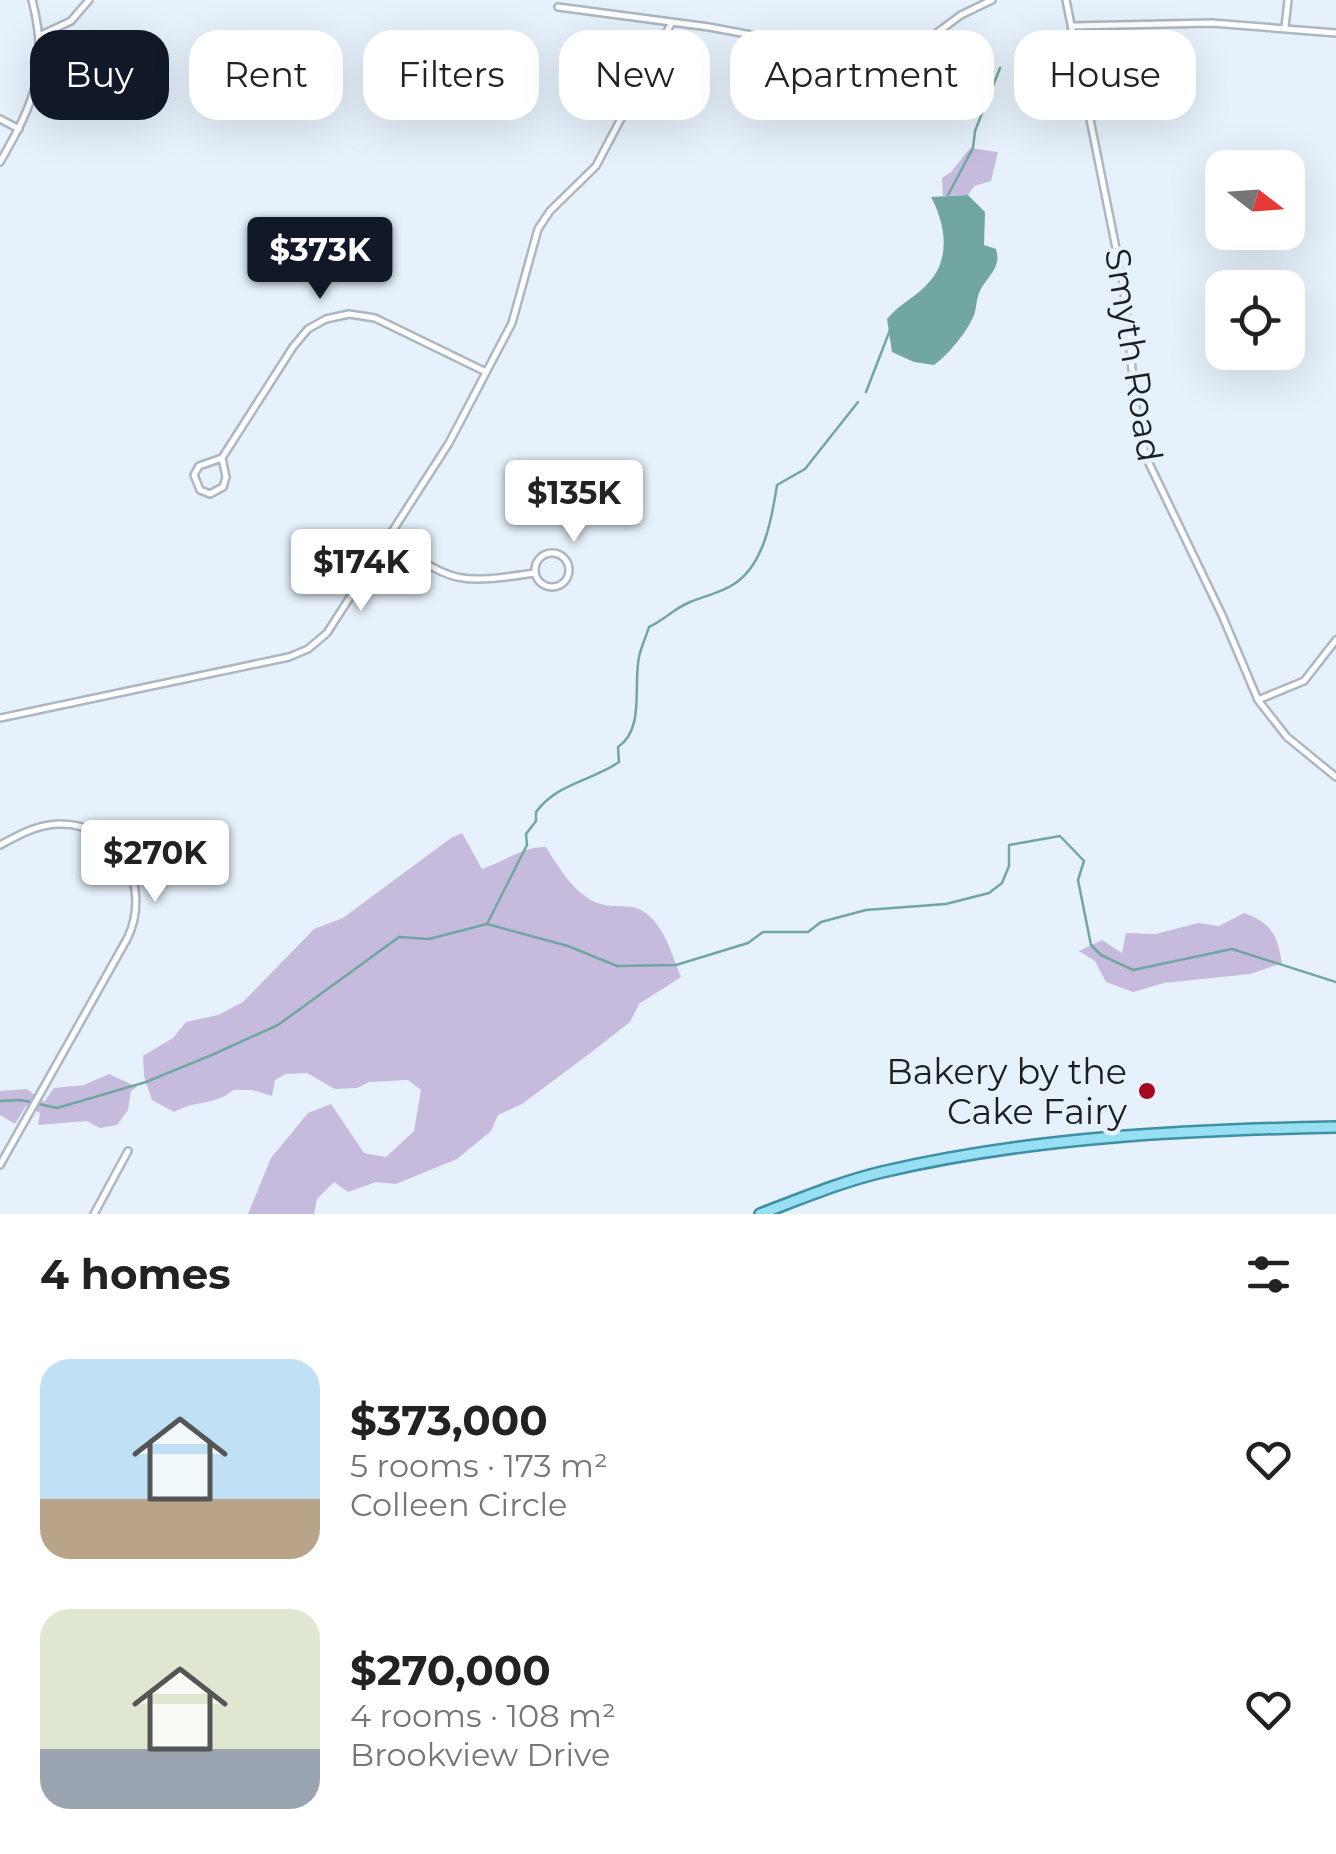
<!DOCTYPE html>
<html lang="en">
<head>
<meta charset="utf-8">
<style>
  :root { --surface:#fff; --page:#f2f2f2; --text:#222; --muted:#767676; --accent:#111827 }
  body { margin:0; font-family:Montserrat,sans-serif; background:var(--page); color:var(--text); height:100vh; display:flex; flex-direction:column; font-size:38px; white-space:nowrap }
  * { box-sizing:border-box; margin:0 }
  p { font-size:32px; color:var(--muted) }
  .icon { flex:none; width:55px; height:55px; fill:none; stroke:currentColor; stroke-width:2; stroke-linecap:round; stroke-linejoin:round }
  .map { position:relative; height:1214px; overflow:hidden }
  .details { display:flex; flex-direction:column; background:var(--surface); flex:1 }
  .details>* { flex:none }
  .banner { position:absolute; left:30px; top:30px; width:1278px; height:90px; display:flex; gap:20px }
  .needle { width:65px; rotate:107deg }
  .controls { position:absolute; left:1205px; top:150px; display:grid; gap:20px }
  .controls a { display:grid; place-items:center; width:100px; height:100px; border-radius:20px; background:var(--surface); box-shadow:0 10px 40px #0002; font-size:50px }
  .price { position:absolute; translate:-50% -85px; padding:0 22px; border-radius:10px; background:#fff; color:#222; font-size:32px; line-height:65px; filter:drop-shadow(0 2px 5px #0008) }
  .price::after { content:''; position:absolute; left:50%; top:60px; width:30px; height:22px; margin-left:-15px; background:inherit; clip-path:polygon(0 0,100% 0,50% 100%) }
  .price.selected { background:var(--accent); color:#fff }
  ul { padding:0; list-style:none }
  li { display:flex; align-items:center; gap:30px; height:250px; padding:0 40px }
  li span { display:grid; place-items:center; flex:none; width:280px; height:200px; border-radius:30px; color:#555 }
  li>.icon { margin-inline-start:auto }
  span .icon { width:120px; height:120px; fill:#fffc; stroke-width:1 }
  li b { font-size:42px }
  h2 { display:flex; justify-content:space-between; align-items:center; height:120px; padding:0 40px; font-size:42px }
  .chip { padding:0 35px; border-radius:30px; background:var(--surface); box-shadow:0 10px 40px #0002; font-size:35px; line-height:90px }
  .chip.selected { background:var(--accent); color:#fff }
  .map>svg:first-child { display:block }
  .green { fill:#c7bbdd }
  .water { fill:#71a6a2 }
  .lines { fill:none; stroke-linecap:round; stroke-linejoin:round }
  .stream { stroke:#71a6a2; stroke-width:2.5 }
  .minor-casing { stroke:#acb7c1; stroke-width:10 }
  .primary-casing { stroke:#3f8fa5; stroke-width:14 }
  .minor { stroke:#fff; stroke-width:5 }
  .primary { stroke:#97e0f3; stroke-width:9 }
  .poi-dot { fill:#a40921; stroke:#e6f1fb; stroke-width:4 }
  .labels { text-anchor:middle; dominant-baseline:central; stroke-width:9; stroke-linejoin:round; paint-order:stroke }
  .street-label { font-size:35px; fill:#1b1f22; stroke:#e6f1fb }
  .poi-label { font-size:35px; fill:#1b1f22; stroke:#e6f1fb; text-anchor:end }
</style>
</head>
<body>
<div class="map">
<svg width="1336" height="1214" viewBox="0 0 1336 1214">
  <rect width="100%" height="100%" fill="#e6f1fb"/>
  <path class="green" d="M970 148 998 152 991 181 974 186 968 195 943 196 942 178 951 172Z
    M462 833 482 869C505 861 522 847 546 847 559 868 576 897 601 904 617 909 632 902 647 914 665 928 673 957 681 977L639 1004 630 1022 589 1054 522 1104 498 1115 491 1131 457 1159 396 1184 376 1182 348 1192 334 1182 317 1199 314 1214H248L271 1158 308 1113 331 1104 364 1153 386 1157 414 1131 421 1090 408 1080 369 1082 357 1088 335 1089 307 1073 286 1074 275 1080 272 1096 252 1090H233C217 1105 196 1100 174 1112L152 1100 144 1076 143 1056 173 1038 186 1022 218 1015 243 1002 314 929 343 918 451 838Z
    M1244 913C1272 923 1277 935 1282 963L1250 974 1164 983 1133 992 1106 982 1095 961 1079 951 1102 940 1122 953 1126 933 1156 934 1198 923 1219 926Z
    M109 1074 137 1087 131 1091 128 1110 117 1125 100 1128 87 1121 38 1125 40 1113 26 1106 15 1124 0 1115V1091L27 1089 44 1102 54 1088 84 1085Z"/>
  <path class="water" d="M968 195 985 212 984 245 996 249C1002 268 987 276 980 291 976 299 977 307 974 315 967 332 949 354 934 365L914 362 892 352 887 319C899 304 918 296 930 281 951 257 945 223 931 197Z"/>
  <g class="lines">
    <path class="stream" d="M948 195 973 148 975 131 1000 68
      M866 392 890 330
      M487 924 527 845 526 834 536 821V812C557 783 592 781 619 762L618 747C645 729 633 685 639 657 641 647 646 637 649 627 664 620 675 608 690 602 704 596 721 593 734 584 764 565 772 518 777 485L805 469 858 402
      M0 1101 21 1100 57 1108 146 1082 214 1054 278 1025 399 937 429 939 487 924 568 946 617 966 676 965 748 943 763 932H808L821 922 866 910 946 904 989 893 1002 883 1009 866V845L1060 836 1084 861 1078 880 1091 945 1101 955 1133 970 1232 949 1336 982"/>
    <defs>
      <path id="minor" d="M1066 0 1123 283 1138 426 1146 457 1222 615 1258 700 1287 737 1336 777
        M558 7 709 27 854 54 884 55 919 46 961 15 992 0
        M1071 26 1212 23 1336 33
        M1285 27 1288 0
        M41 35 71 21 89 0
        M0 119 19 129
        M0 162C34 103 50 68 32 0
        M222 458 293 347 308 329 326 319 349 314 375 318 486 372
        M222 458 226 477 223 487 210 494 200 490 194 475 199 466Z
        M387 540C456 582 453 585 535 573
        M535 570a17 17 0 1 1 34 0a17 17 0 1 1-34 0Z
        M1258 700 1304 681 1336 640
        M0 718 289 657 308 649 327 633 449 443 512 323 538 229 550 211 596 166 672 22
        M0 845C19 835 36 825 58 824 119 822 153 887 127 939L0 1165
        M94 1214 128 1151"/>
      <path id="primary" d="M760 1214C800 1199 840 1182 882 1172 1031 1137 1184 1130 1336 1127"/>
    </defs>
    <use href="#minor" class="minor-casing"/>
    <use href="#primary" class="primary-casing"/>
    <use href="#minor" class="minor"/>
    <use href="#primary" class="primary"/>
  </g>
  <circle class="poi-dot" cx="1147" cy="1091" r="10"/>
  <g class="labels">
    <g class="street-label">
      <text transform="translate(1134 355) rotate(81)">Smyth Road</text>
    </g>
    <g class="poi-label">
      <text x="1127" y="1071">Bakery by the<tspan x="1127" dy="40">Cake Fairy</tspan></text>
    </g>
  </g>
</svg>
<div class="controls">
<a><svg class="needle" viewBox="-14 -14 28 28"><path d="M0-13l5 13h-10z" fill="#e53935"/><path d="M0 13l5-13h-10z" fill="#767676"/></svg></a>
<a><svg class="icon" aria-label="locate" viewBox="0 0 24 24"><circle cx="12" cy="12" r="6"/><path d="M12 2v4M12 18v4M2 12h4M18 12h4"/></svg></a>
</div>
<b class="price selected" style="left:320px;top:302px">$373K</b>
<b class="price" style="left:574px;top:545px">$135K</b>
<b class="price" style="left:361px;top:614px">$174K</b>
<b class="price" style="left:155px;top:905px">$270K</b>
<div class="banner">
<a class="chip selected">Buy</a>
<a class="chip">Rent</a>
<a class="chip">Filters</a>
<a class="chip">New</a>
<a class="chip">Apartment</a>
<a class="chip">House</a>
</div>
</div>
<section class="details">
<h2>4 homes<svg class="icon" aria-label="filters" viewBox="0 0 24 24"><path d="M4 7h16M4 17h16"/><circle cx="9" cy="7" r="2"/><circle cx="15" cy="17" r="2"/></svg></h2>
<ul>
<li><span style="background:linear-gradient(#bfe0f5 70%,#b9a48a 0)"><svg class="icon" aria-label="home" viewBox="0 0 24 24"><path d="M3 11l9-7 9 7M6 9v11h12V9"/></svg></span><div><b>$373,000</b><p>5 rooms · 173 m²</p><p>Colleen Circle</p></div><svg class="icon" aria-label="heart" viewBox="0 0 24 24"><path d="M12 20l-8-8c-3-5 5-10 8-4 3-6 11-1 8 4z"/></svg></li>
<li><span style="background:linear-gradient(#dfe7d0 70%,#9aa5b1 0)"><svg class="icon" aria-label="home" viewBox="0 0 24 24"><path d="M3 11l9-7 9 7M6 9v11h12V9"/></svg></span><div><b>$270,000</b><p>4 rooms · 108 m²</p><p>Brookview Drive</p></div><svg class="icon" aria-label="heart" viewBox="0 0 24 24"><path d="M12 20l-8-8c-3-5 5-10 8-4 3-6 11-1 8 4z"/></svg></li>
</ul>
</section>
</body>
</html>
